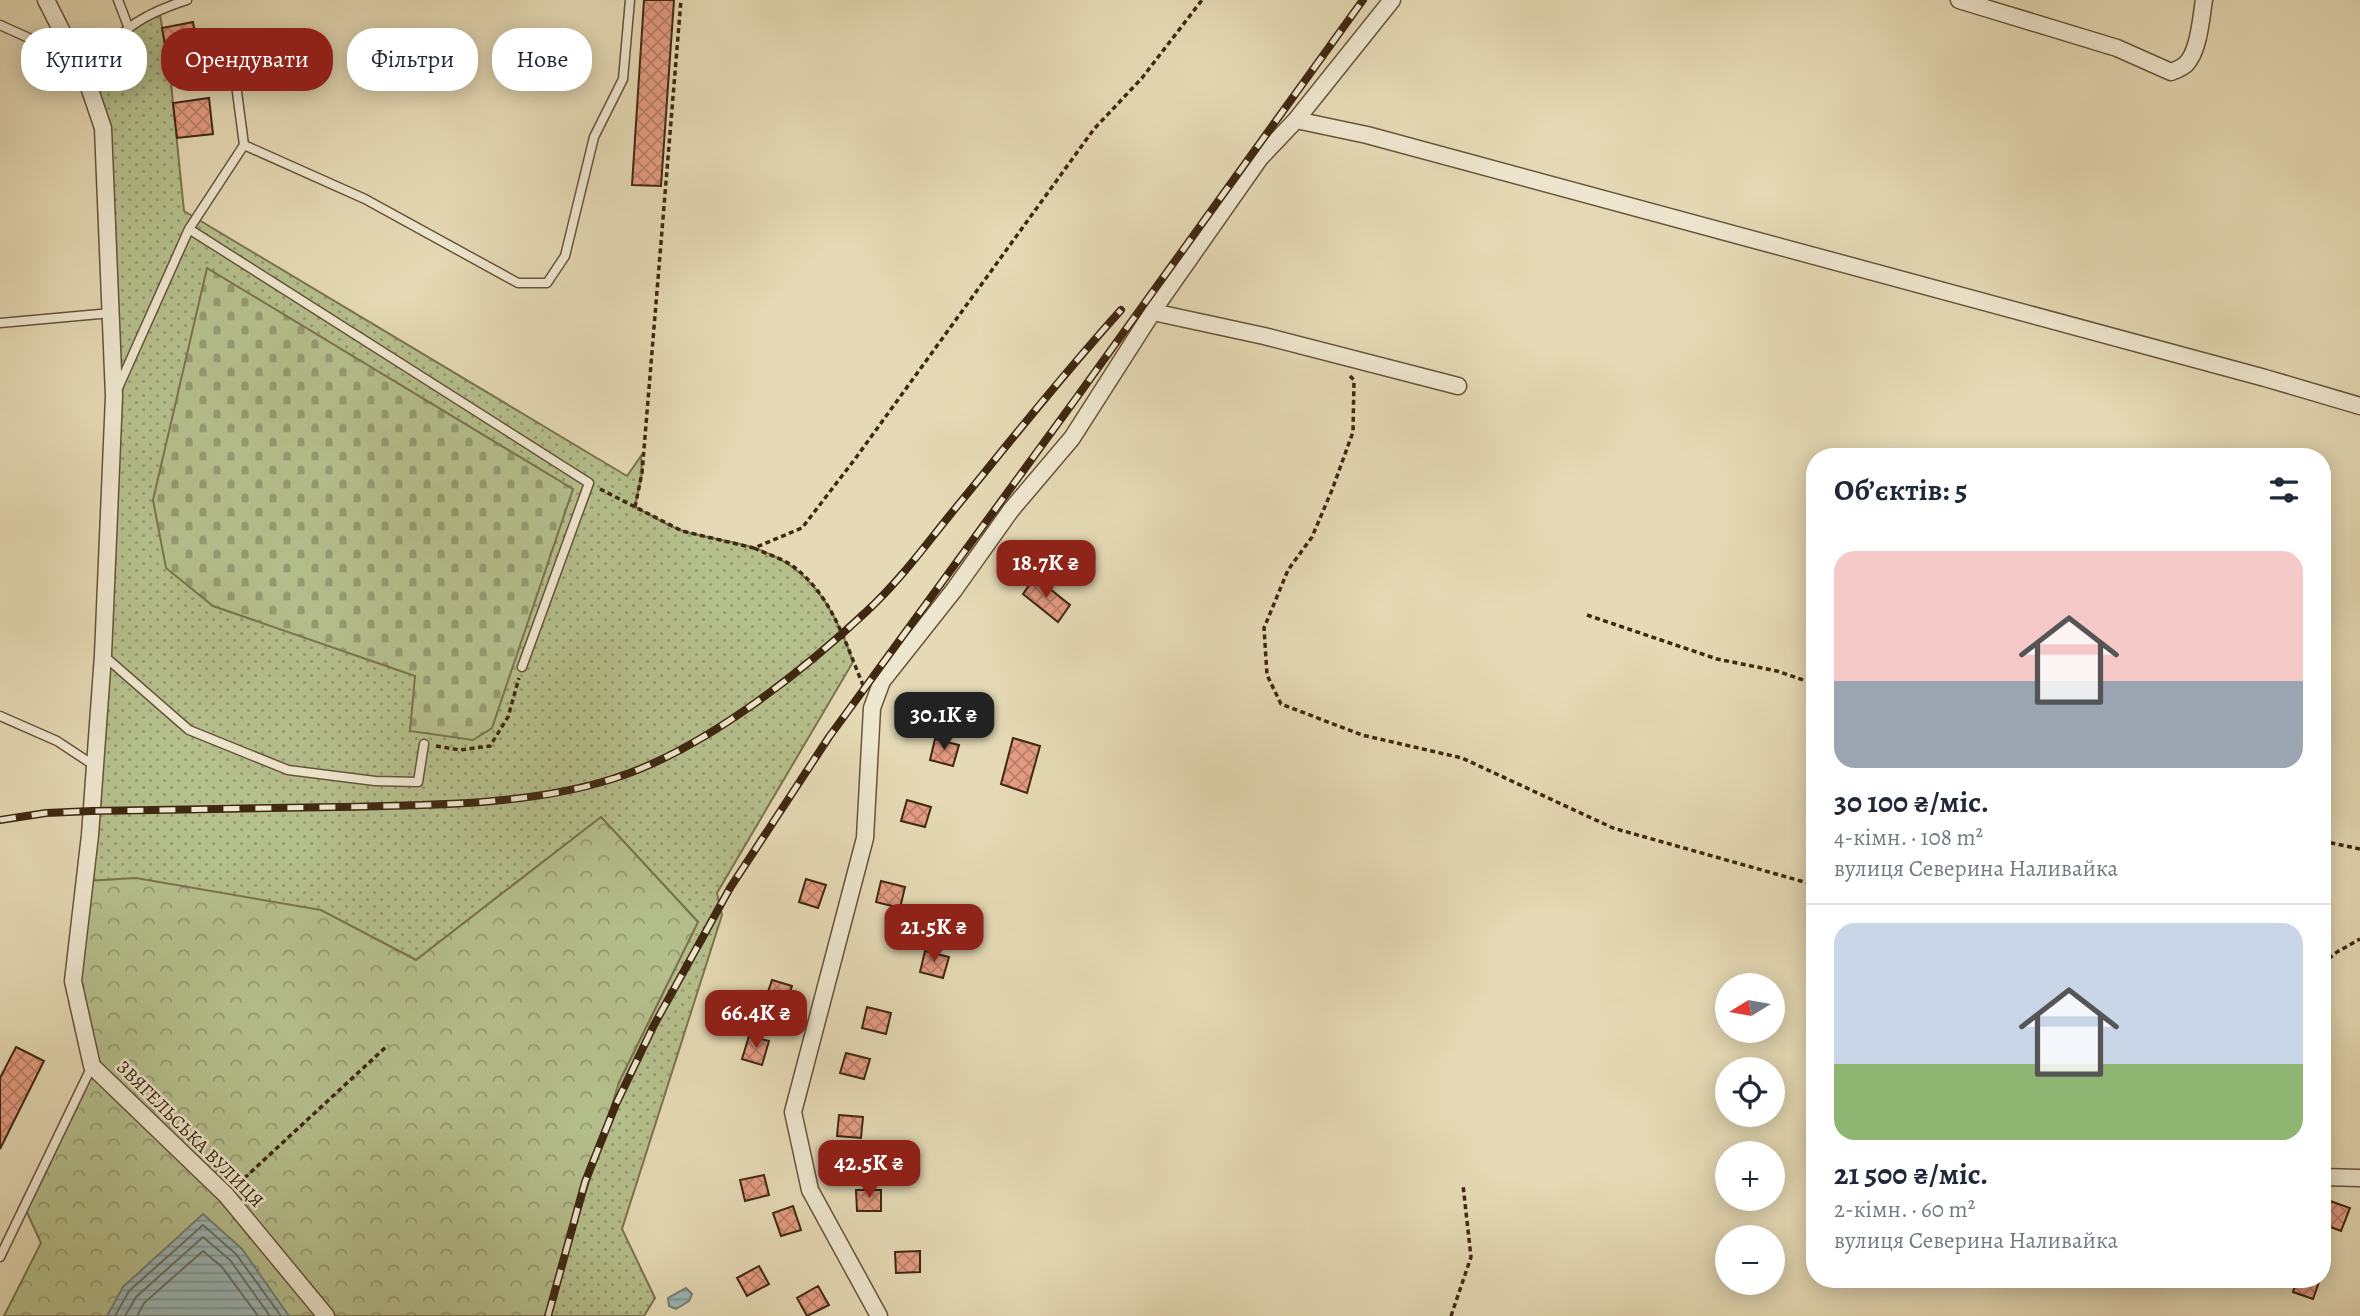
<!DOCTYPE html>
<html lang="uk">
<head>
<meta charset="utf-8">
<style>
  :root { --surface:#fff; --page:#f2f2f3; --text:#1f2937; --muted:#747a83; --line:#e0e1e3; --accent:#8f2418 }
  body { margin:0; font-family:Alegreya,serif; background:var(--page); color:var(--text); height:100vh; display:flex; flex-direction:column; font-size:26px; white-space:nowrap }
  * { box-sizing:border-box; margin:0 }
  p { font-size:23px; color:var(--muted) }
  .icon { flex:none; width:38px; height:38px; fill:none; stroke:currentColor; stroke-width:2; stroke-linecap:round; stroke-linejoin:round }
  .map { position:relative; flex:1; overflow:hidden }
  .side { position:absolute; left:1806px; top:448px; width:525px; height:840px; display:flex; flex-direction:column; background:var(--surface); border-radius:28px; box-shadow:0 4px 18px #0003 }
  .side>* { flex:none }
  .top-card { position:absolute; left:21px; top:28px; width:665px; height:63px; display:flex; gap:14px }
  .needle { width:46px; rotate:259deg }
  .controls { position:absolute; left:1715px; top:973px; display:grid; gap:14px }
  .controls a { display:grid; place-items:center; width:70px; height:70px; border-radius:50%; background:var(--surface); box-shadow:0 4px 18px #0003; font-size:35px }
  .price { position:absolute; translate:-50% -60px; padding:0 16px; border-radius:14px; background:var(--accent); color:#fff; font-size:23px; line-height:46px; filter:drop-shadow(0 2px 4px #0008) }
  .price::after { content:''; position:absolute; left:50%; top:42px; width:21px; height:16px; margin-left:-10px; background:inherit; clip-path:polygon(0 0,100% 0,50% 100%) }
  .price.current { background:#222; color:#fff }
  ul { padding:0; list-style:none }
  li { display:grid; align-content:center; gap:14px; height:371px; padding:0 28px }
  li+li { border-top:2px solid var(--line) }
  li span { display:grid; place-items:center; height:217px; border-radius:21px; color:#555 }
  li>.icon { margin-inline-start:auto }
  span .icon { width:126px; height:126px; fill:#fffc; stroke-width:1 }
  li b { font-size:30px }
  h2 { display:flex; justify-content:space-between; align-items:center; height:84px; padding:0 28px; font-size:30px }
  .tag { padding:0 24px; border-radius:28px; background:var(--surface); box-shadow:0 4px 18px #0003; font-size:24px; line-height:63px }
  .tag.current { background:var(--accent); color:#fff }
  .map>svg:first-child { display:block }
  .grass { fill:url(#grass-dots); stroke:#7a744e; stroke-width:2 }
  .forest { fill:url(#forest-crowns); stroke:#7a744e; stroke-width:2 }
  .cemetery { fill:url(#cemetery-stones); stroke:#7a744e; stroke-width:2 }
  .water { fill:url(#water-rules); stroke:#767e75; stroke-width:2 }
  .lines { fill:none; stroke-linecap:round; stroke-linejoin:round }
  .shore { stroke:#6c7064; stroke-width:2 }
  .building { fill:url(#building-cross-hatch); stroke:#3f2810; stroke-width:2 }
  .service-casing { stroke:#685439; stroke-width:11 }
  .minor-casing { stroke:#685439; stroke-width:19 }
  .path { stroke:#3f2810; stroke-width:3.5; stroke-dasharray:5 3.5; stroke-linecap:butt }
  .service { stroke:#eee7cf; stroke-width:8 }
  .minor { stroke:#eee7cf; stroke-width:16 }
  .rail-casing { stroke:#3f2810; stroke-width:8 }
  .rail { stroke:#eee7cf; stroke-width:5; stroke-dasharray:16; stroke-linecap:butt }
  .labels { text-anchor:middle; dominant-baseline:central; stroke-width:5; stroke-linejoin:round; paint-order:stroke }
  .street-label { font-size:19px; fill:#3f2810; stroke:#eee7cf }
</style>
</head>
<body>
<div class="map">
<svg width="2360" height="1316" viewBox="0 0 2360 1316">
  <defs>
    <pattern id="grass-dots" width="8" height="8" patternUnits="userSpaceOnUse" patternTransform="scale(1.75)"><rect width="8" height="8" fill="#b5c08d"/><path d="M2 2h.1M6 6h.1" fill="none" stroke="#959c72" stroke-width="1.8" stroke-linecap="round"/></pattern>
    <pattern id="forest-crowns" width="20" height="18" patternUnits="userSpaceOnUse" patternTransform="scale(1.75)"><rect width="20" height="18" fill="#b5c08d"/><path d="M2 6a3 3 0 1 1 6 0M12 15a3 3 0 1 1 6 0" fill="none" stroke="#959c72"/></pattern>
    <pattern id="cemetery-stones" width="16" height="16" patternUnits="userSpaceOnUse" patternTransform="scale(1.75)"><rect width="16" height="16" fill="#b5c08d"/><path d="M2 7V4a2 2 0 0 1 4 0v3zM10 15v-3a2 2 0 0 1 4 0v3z" fill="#959c72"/></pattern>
    <pattern id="water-rules" width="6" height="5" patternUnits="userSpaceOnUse" patternTransform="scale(1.75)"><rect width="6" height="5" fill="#9ab8b8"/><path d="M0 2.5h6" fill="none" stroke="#7f9694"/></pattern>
    <pattern id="building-cross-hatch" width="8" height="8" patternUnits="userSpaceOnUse" patternTransform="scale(1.75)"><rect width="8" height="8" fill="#e49c82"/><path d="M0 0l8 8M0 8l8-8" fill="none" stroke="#ba7f69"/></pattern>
  </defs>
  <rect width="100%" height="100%" fill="#e5dab5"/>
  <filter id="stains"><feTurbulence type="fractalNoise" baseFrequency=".00286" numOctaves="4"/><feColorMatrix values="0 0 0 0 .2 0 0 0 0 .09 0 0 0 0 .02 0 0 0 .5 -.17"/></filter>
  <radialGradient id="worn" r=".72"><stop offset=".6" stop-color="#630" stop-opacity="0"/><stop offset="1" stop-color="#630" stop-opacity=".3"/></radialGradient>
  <path class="grass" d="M159 9 170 73 184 211 627 476 641 456 642 473 635 507C651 515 667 526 683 531 705 538 729 540 751 547 809 564 835 608 853 662L717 893 722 915 622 1229 655 1298 644 1316H548L619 1082 698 922 601 817 416 960 320 910 86 881 114 396 103 128 87 81 128 26Z"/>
  <path class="forest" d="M601 817 698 922 619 1082 548 1316H4L41 1243 24 1206 92 1066 73 981 86 881 136 878 321 910 416 960Z"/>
  <path class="cemetery" d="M207 268 573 489 492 728 473 740 410 731 415 676 213 606 166 568 153 500Z"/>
  <path class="water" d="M203 1214 242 1249 289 1316H107L123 1287Z
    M686 1288 692 1294 689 1301 676 1309 669 1306 668 1298Z"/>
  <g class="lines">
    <path class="shore" d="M115 1316 129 1291 203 1225 236 1254 281 1316
      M125 1316 136 1297 203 1237 230 1260 270 1316
      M137 1316 144 1303 203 1251 222 1267 258 1316"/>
  </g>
  <path class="building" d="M644 0H674L661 186 632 185Z
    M193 22 201 68 170 73 162 28Z
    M209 98 213 134 177 138 173 103Z
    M1035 577 1070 605 1058 622 1023 594Z
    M1013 738 1040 746 1027 793 1001 784Z
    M935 739 959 745 953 766 930 760Z
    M907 800 931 807 925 827 901 821Z
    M806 879 826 885 818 908 799 902Z
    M881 881 905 887 900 908 876 902Z
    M925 951 949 957 943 978 920 972Z
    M772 980 792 986 784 1010 764 1004Z
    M867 1007 891 1013 886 1034 862 1028Z
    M749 1036 769 1041 762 1065 742 1059Z
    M16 1047 44 1061 0 1149V1078Z
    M846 1053 870 1059 864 1079 840 1073Z
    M839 1115 863 1117 861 1138 837 1136Z
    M764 1175 769 1195 745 1201 740 1180Z
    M856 1190H881V1211H857Z
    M2330 1201 2350 1208 2341 1231 2322 1224Z
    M793 1206 801 1230 781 1236 773 1213Z
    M920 1251V1272L896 1273 895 1252Z
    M759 1266 769 1284 747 1296 737 1278Z
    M2297 1279H2320L2313 1299 2293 1292Z
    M818 1286 829 1305 807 1316 797 1298Z"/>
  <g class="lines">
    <defs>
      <path id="service" d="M118 0 128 26
        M0 25 40 43 87 81C114 34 134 17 187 0
        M230 39 244 145
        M189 229 244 145 365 199 518 283H547L565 256 594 137 623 79 630 0
        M0 323 111 313
        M118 388 189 229 589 483 522 667
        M103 655 189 730 288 770 375 781 418 782 424 744
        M0 716 57 741 95 766
        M0 1257 92 1066"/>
      <path id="minor" d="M46 0 87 81 103 128 114 396 103 655 90 835 73 981 92 1066 226 1195 326 1316
        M1959 0 2117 48 2171 72C2176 70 2182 68 2186 64 2199 51 2201 18 2204 0
        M1296 120 1392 0
        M1153 312 1264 336 1458 386
        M2322 1177 2360 1178
        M879 1316 810 1190 793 1112 865 838 872 708 882 681 954 590 1011 510 1072 438 1159 302 1260 158 1296 120 1367 135 2265 378 2360 406"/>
    </defs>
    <use href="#service" class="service-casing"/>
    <use href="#minor" class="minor-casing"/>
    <path class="path" d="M1350 376 1354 380 1353 432 1332 490 1312 537 1288 570 1264 628 1267 675 1281 704 1362 735 1462 758 1613 828 1815 885
      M600 489 682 531 754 548 802 528 855 459 1094 129 1142 78 1202 0
      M635 507 642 473 681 0
      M754 548C766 554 782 558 794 567 832 596 845 642 863 685
      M1587 615 1717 659 1777 671 1815 684
      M436 746 460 750 490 746 508 717 519 678
      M2322 841 2360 849
      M2322 964 2337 952 2360 939
      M238 1184 388 1045
      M1451 1316 1471 1257 1463 1185"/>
    <use href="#service" class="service"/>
    <use href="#minor" class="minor"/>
    <defs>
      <path id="rail" d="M0 820 46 813 92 811C174 810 256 808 338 807 426 805 527 806 612 779 700 752 800 674 867 611 903 578 932 536 963 499 1015 435 1066 371 1121 310
        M548 1316 585 1182 616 1104 654 1025 730 888 829 737 1072 404 1363 0"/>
    </defs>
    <use href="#rail" class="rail-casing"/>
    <use href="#rail" class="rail"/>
  </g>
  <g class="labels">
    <g class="street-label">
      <text transform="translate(190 1134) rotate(45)">ЗВЯГЕЛЬСЬКА ВУЛИЦЯ</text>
    </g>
  </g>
  <rect width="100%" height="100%" filter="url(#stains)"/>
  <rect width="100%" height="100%" fill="url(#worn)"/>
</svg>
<div class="controls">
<a><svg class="needle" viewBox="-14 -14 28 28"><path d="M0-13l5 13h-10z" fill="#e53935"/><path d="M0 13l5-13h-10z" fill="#747a83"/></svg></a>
<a><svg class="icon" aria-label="locate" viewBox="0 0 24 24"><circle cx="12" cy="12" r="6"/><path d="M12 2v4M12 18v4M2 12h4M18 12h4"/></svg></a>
<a>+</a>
<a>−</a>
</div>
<b class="price" style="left:1046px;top:600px">18.7K ₴</b>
<b class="price current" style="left:944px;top:752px">30.1K ₴</b>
<b class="price" style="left:934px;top:964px">21.5K ₴</b>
<b class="price" style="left:756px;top:1050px">66.4K ₴</b>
<b class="price" style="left:869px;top:1200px">42.5K ₴</b>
<div class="top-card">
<a class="tag">Купити</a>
<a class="tag current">Орендувати</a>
<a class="tag">Фільтри</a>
<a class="tag">Нове</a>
</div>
<section class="side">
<h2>Об’єктів: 5<svg class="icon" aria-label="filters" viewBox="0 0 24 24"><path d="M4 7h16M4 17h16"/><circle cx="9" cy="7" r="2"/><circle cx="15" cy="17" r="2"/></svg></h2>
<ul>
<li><span style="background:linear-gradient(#f6c9c9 60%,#9aa5b1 0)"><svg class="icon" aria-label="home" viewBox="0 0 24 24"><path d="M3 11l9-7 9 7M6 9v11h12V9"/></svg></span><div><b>30 100 ₴/міс.</b><p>4-кімн. · 108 m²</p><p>вулиця Северина Наливайка</p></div></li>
<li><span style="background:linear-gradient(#c9d6e8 65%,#8fb573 0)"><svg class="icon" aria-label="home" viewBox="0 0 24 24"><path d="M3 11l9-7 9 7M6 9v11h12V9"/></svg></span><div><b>21 500 ₴/міс.</b><p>2-кімн. · 60 m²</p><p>вулиця Северина Наливайка</p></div></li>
</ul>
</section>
</div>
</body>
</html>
